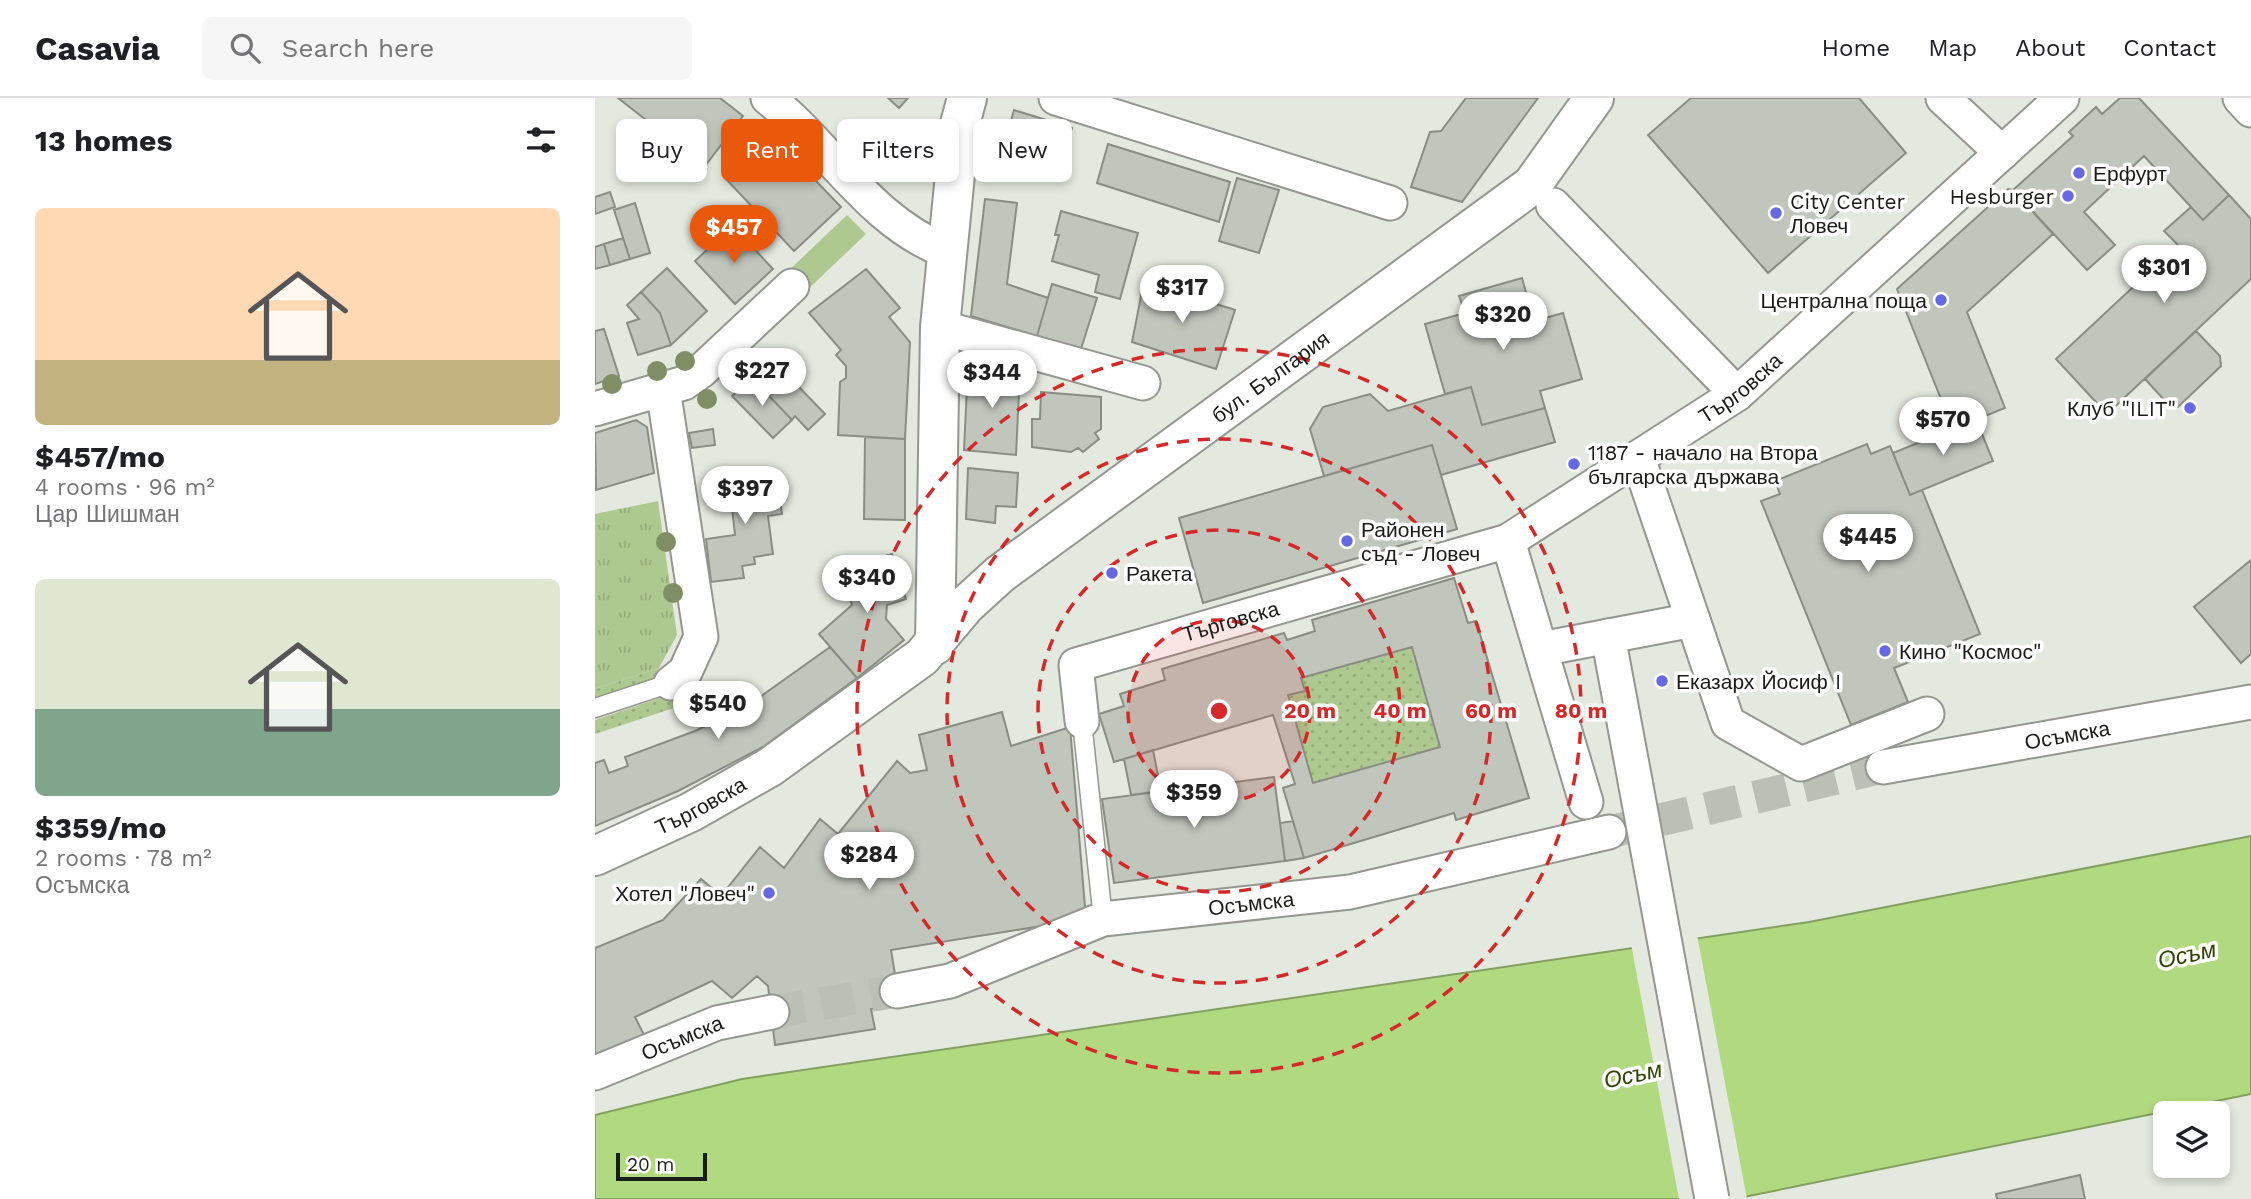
<!DOCTYPE html>
<html lang="en">
<head>
<meta charset="utf-8">
<style>
  :root { --surface:#fff; --page:#f6f6f6; --text:#202124; --muted:#757577; --line:#e0e0e0; --accent:#ea580c }
  body { margin:0; font-family:"Work Sans",sans-serif; background:var(--page); color:var(--text); height:100vh; display:flex; flex-direction:column; font-size:26px; white-space:nowrap }
  * { box-sizing:border-box; margin:0 }
  p { font-size:23px; color:var(--muted) }
  .icon { flex:none; width:38px; height:38px; fill:none; stroke:currentColor; stroke-width:2; stroke-linecap:round; stroke-linejoin:round }
  .map { position:relative; flex:1; overflow:hidden }
  .sheet { display:flex; flex-direction:column; background:var(--surface); width:595px }
  .sheet>* { flex:none }
  .top-card { position:absolute; left:21px; top:21px; width:665px; height:63px; display:flex; gap:14px }
  .buttons { position:absolute; left:1558px; top:1003px; display:grid; gap:14px }
  .buttons a { display:grid; place-items:center; width:77px; height:77px; border-radius:10px; background:var(--surface); box-shadow:0 4px 10px #0003; font-size:35px }
  .scale { position:absolute; left:21px; bottom:18px; width:91px; box-sizing:border-box; padding-left:7px; border:4px solid #191b17; border-top:0; font-size:19px; line-height:24px; white-space:nowrap; color:#191b17; -webkit-text-stroke:5px #fff; paint-order:stroke }
  .price { position:absolute; translate:-50% -60px; padding:0 16px; border-radius:24px; background:#fff; color:#222; font-size:23px; line-height:46px; filter:drop-shadow(0 2px 4px #0008) }
  .price::after { content:''; position:absolute; left:50%; top:42px; width:21px; height:16px; margin-left:-10px; background:inherit; clip-path:polygon(0 0,100% 0,50% 100%) }
  .price.on { background:var(--accent); color:#fff }
  ul { padding:0; list-style:none }
  li { display:grid; align-content:center; gap:14px; height:371px; padding:0 35px }
  li span { display:grid; place-items:center; height:217px; border-radius:10px; color:#555 }
  li>.icon { margin-inline-start:auto }
  span .icon { width:126px; height:126px; fill:#fffc; stroke-width:1 }
  li b { font-size:30px }
  h2 { display:flex; justify-content:space-between; align-items:center; height:84px; padding:0 35px; font-size:30px }
  .chip { padding:0 24px; border-radius:10px; background:var(--surface); box-shadow:0 4px 10px #0003; font-size:24px; line-height:63px }
  .chip.on { background:var(--accent); color:#fff }
  header { display:flex; align-items:center; gap:42px; box-sizing:border-box; height:98px; padding:0 35px; background:var(--surface); border-bottom:2px solid var(--line) }
  header strong { font-size:33px }
  nav { display:flex; gap:38px; margin-inline-start:auto; font-size:24px }
  .search { width:490px; height:63px; background:var(--page); display:flex; align-items:center; gap:18px; box-sizing:border-box; padding:0 24px; border-radius:10px; color:var(--muted); font-size:26px }
  main { display:flex; flex:1; min-height:0 }
  .map>svg:first-child { display:block }
  .grass { fill:url(#grass-dots) }
  .park { fill:url(#park-tufts) }
  .garden { fill:#aec98f }
  .water { fill:#b1d980; stroke:#83a060; stroke-width:2 }
  .pier { fill:#e4e9df }
  .building { fill:#c1c6bd; stroke:#898d84; stroke-width:2; fill-rule:evenodd }
  .lines { fill:none; stroke-linecap:round; stroke-linejoin:round }
  .street-tunnel { stroke:#bbc0b7; stroke-width:33; stroke-dasharray:33 17; stroke-linecap:butt }
  .lane-casing { stroke:#93978f; stroke-width:21 }
  .street-casing { stroke:#93978f; stroke-width:37 }
  .secondary-casing { stroke:#93978f; stroke-width:42 }
  .lane { stroke:#fff; stroke-width:18 }
  .street { stroke:#fff; stroke-width:33 }
  .secondary { stroke:#fff; stroke-width:38 }
  .street-bridge-casing { stroke:#93978f; stroke-width:37; stroke-linecap:butt }
  .street-bridge { stroke:#fff; stroke-width:33 }
  .tree { fill:#7f8e64 }
  .ring { fill:none; stroke:#d62828; stroke-width:3.5; stroke-dasharray:12 9 }
  .poi-dot { fill:#6669e2; stroke:#fff; stroke-width:2.5 }
  .labels { text-anchor:middle; dominant-baseline:central; stroke-width:7; stroke-linejoin:round; paint-order:stroke }
  .poi-label { font-size:21px; fill:#191b17; stroke:#fff; text-anchor:start }
  .street-label { font-size:21px; fill:#191b17; stroke:#fff }
  .water-label { font-size:23px; font-style:italic; fill:#2c4400; stroke:#fff }
  .centre { fill:#d62828; stroke:#fff; stroke-width:3.5 }
  .ring-label { font-size:21px; text-anchor:middle; font-weight:bold; fill:#d62828; stroke:#fff; stroke-width:7; stroke-linejoin:round; paint-order:stroke }
</style>
</head>
<body>
<header>
<strong>Casavia</strong>
<div class="search"><svg class="icon" aria-label="search" viewBox="0 0 24 24"><circle cx="10" cy="10" r="6"/><path d="M15 15l6 6"/></svg>Search here</div>
<nav><a>Home</a><a>Map</a><a>About</a><a>Contact</a></nav>
</header>
<main>
<section class="sheet">
<h2>13 homes<svg class="icon" aria-label="filters" viewBox="0 0 24 24"><path d="M4 7h16M4 17h16"/><circle cx="9" cy="7" r="2"/><circle cx="15" cy="17" r="2"/></svg></h2>
<ul>
<li><span style="background:linear-gradient(#ffd9b3 70%,#c2b280 0)"><svg class="icon" aria-label="home" viewBox="0 0 24 24"><path d="M3 11l9-7 9 7M6 9v11h12V9"/></svg></span><div><b>$457/mo</b><p>4 rooms · 96 m²</p><p>Цар Шишман</p></div></li>
<li><span style="background:linear-gradient(#dfe7d0 60%,#7fa58c 0)"><svg class="icon" aria-label="home" viewBox="0 0 24 24"><path d="M3 11l9-7 9 7M6 9v11h12V9"/></svg></span><div><b>$359/mo</b><p>2 rooms · 78 m²</p><p>Осъмска</p></div></li>
</ul>
</section>
<div class="map">
<svg width="1656" height="1101" viewBox="0 0 1656 1101">
  <defs>
    <pattern id="grass-dots" width="8" height="8" patternUnits="userSpaceOnUse" patternTransform="scale(1.75)"><rect width="8" height="8" fill="#aec98f"/><path d="M2 2h.1M6 6h.1" fill="none" stroke="#95ac7b" stroke-width="1.8" stroke-linecap="round"/></pattern>
    <pattern id="park-tufts" width="24" height="20" patternUnits="userSpaceOnUse" patternTransform="scale(1.75)"><rect width="24" height="20" fill="#aec98f"/><path d="M3 7l-1-3M5 7V3M7 7l1-3M15 17l-1-3M17 17v-4M19 17l1-3" fill="none" stroke="#95ac7b"/></pattern>
  </defs>
  <rect width="100%" height="100%" fill="#e4e9df"/>
  <path class="grass" d="M817 549 845 649 718 685 693 597 709 593 706 580Z
    M64 570 59 581 0 600V591Z
    M77 596 94 605 0 636V622Z"/>
  <path class="park" d="M63 403 82 537 64 570 0 591V416Z"/>
  <path class="garden" d="M252 117 271 136 208 196 189 177Z"/>
  <path class="water" d="M1656 738V996L1139 1101H0V1017L147 981 1214 824Z"/>
  <path class="pier" d="M1102 837 1152 1101H1084L1036 846Z"/>
  <path class="building" d="M23 0H125L148 18 110 68Z
    M293 0H313L304 10Z
    M871 0H943L867 104 816 89 835 34 846 33Z
    M1096 0H1264L1311 55 1173 175 1053 37Z
    M1525 0H1544L1634 97 1608 122 1549 58 1489 114 1520 147 1492 172 1418 92 1478 38 1474 34 1501 9 1507 16Z
    M419 12 477 30 462 81 405 62Z
    M177 37 246 109 199 153 131 81Z
    M513 46 635 84 624 124 502 85Z
    M642 80 684 92 664 155 624 143Z
    M1413 91 1418 92 1458 136 1372 214 1410 310 1358 331 1302 191Z
    M15 94 20 109 0 116V99Z
    M1634 97 1656 121V181L1512 316 1461 261 1583 147 1569 133 1596 109 1608 122Z
    M390 101 422 105 412 186 453 200 442 238 376 218Z
    M40 105 55 155 35 161 19 112Z
    M466 113 543 135 525 201 500 194 504 177 457 163 464 137H460Z
    M138 128 178 171 140 206 100 163Z
    M28 140 35 161 15 167 9 146Z
    M9 146 15 167 0 171V149Z
    M72 170 112 213 76 247 65 215 46 194Z
    M271 171 305 210 294 219 315 244 310 341 243 337 245 284 251 280V268L241 257 246 252 214 215Z
    M927 180 939 223 968 215 987 281 945 293 950 310 887 327 876 289 850 296 830 226 870 215 864 198Z
    M549 183 640 212 621 271 537 244Z
    M457 186 502 200 486 251 442 238Z
    M46 194 65 215 76 247 43 257 32 225 44 221 32 207Z
    M9 231 24 278 0 286V233Z
    M1601 233 1625 258 1626 268 1583 309 1573 306 1550 281Z
    M177 261 230 316 213 332 200 318 197 322 157 280Z
    M373 268 425 272 421 357 369 352Z
    M157 280 197 322 178 340 137 298Z
    M876 289 887 327 950 310 960 344 846 377 837 347 729 378 715 331 728 309 775 296 793 313Z
    M446 294 506 299V331L500 335 504 341 488 354 483 350 476 354 437 349V321H445Z
    M1381 321 1398 363 1315 397 1298 355Z
    M41 322 52 329 59 375 1 392 0 335Z
    M118 331 120 347 97 350 94 335Z
    M270 339 310 341V422L269 421Z
    M1272 346 1276 356 1295 348 1315 397 1327 392 1385 536 1299 570 1313 604 1256 627 1166 403 1185 396 1180 383Z
    M837 347 862 431 608 505 584 420Z
    M373 370 423 375 421 409 401 408 400 425 371 421Z
    M182 377 187 416 173 418 178 456 159 459 160 466 147 468 149 480 116 484 111 441 140 437 137 410 128 411 124 385Z
    M297 456 311 501 292 507 291 521 309 542 262 580 224 536 257 507 245 471Z
    M1656 462V556L1646 565 1599 509Z
    M859 480 873 525 881 523 934 700 861 722 859 715 709 760 688 690 700 686 678 617 519 664 504 616 529 608 525 596 570 582 567 571 689 535 692 542 720 533 717 522ZM817 549 845 649 718 685 693 597 710 593 706 580Z
    M235 549 262 580 168 649 83 693 0 728V665L9 662 14 675 33 668 30 659 100 633 151 609Z
    M407 614 416 648 475 629 491 821 296 852 305 907 276 911 280 931 180 947 173 888 162 878 137 900 117 883 40 919 52 943 0 964V850L68 822 106 781 126 798 165 749 189 770 225 721 243 736 302 663 315 675 332 672 324 637Z
    M558 652 566 693 536 697 529 661Z
    M679 679 690 763 519 785 507 701Z
    M698 723 709 760 690 763 685 725Z
    M1485 1077 1490 1101H1402L1401 1096Z"/>
  <g class="lines">
    <path class="street-tunnel" d="M1014 734 1288 669
      M177 914 302 893"/>
    <defs>
      <path id="lane" d="M0 610 76 585
        M487 623 508 821"/>
      <g id="street">
        <path d="M173 0C234 48 275 124 351 153"/>
        <path d="M461 0 795 105"/>
        <path d="M1348 0 1407 55"/>
        <path d="M1645 0 1656 12"/>
        <path d="M958 107 1142 296"/>
        <path d="M345 229 548 285"/>
        <path d="M68 291 106 539 90 574 76 585"/>
        <path d="M0 311 89 285 106 273 197 188"/>
        <path d="M1043 360 1133 625 1206 666 1332 616"/>
        <path d="M913 443 991 704"/>
        <path d="M1013 538 1041 688"/>
        <path d="M946 551 1098 522"/>
        <path id="s1" d="M487 623 481 567 913 443 1142 296 1467 0"/>
        <path id="s2" d="M1288 669 1656 604"/>
        <path id="s3" d="M302 893 355 883 508 821 755 794 1014 734"/>
        <path id="s4" d="M0 975 122 925 177 914"/>
      </g>
      <g id="secondary">
        <path d="M340 547 345 229 365 26 372 0"/>
        <path id="s5" d="M0 758 96 714 175 669 327 559 371 507 405 476 937 87 999 0"/>
      </g>
    </defs>
    <use href="#lane" class="lane-casing"/>
    <use href="#street" class="street-casing"/>
    <use href="#secondary" class="secondary-casing"/>
    <use href="#lane" class="lane"/>
    <use href="#street" class="street"/>
    <use href="#secondary" class="secondary"/>
    <defs>
      <path id="street-bridge" d="M1041 688 1117 1101"/>
    </defs>
    <use href="#street-bridge" class="street-bridge-casing"/>
    <use href="#street-bridge" class="street-bridge"/>
  </g>
  <g class="tree">
    <circle cx="90" cy="263" r="10"/>
    <circle cx="62" cy="273" r="10"/>
    <circle cx="137" cy="276" r="10"/>
    <circle cx="17" cy="286" r="10"/>
    <circle cx="112" cy="301" r="10"/>
    <circle cx="71" cy="444" r="10"/>
    <circle cx="78" cy="495" r="10"/>
  </g>
  <circle cx="624" cy="613" r="91" fill="#d62828" fill-opacity=".12"/>
  <g class="ring">
    <circle cx="624" cy="613" r="91"/>
    <circle cx="624" cy="613" r="181"/>
    <circle cx="624" cy="613" r="272"/>
    <circle cx="624" cy="613" r="362"/>
  </g>
  <g class="poi-dot">
    <circle cx="1484" cy="75" r="7"/>
    <circle cx="1473" cy="98" r="7"/>
    <circle cx="1181" cy="115" r="7"/>
    <circle cx="1346" cy="202" r="7"/>
    <circle cx="1595" cy="310" r="7"/>
    <circle cx="979" cy="366" r="7"/>
    <circle cx="752" cy="443" r="7"/>
    <circle cx="517" cy="475" r="7"/>
    <circle cx="1290" cy="553" r="7"/>
    <circle cx="1067" cy="583" r="7"/>
    <circle cx="174" cy="795" r="7"/>
  </g>
  <g class="labels">
    <g class="poi-label">
      <text x="1498" y="75">Ерфурт</text>
      <text x="1459" y="98" text-anchor="end">Hesburger</text>
      <text x="1195" y="103">City Center<tspan x="1195" dy="24">Ловеч</tspan></text>
      <text x="1332" y="202" text-anchor="end">Централна поща</text>
      <text x="1581" y="310" text-anchor="end">Клуб "ILIT"</text>
      <text x="993" y="354">1187 - начало на Втора<tspan x="993" dy="24">българска държава</tspan></text>
      <text x="766" y="431">Районен<tspan x="766" dy="24">съд - Ловеч</tspan></text>
      <text x="531" y="475">Ракета</text>
      <text x="1304" y="553">Кино "Космос"</text>
      <text x="1081" y="583">Еказарх Йосиф I</text>
      <text x="160" y="795" text-anchor="end">Хотел "Ловеч"</text>
    </g>
    <g class="street-label">
      <text stroke="none"><textPath href="#s5" startOffset="833">бул. България</textPath></text>
      <text stroke="none"><textPath href="#s1" startOffset="784">Търговска</textPath></text>
      <text stroke="none"><textPath href="#s1" startOffset="217">Търговска</textPath></text>
      <text stroke="none"><textPath href="#s2" startOffset="187">Осъмска</textPath></text>
      <text stroke="none"><textPath href="#s5" startOffset="117">Търговска</textPath></text>
      <text stroke="none"><textPath href="#s3" startOffset="368">Осъмска</textPath></text>
      <text stroke="none"><textPath href="#s4" startOffset="94">Осъмска</textPath></text>
    </g>
    <g class="water-label">
      <text transform="translate(1592 857) rotate(-12)">Осъм</text>
      <text transform="translate(1038 977) rotate(-12)">Осъм</text>
    </g>
  </g>
  <circle cx="624" cy="613" r="10" class="centre"/>
  <g class="ring-label">
    <text x="715" y="620">20 m</text>
    <text x="805" y="620">40 m</text>
    <text x="896" y="620">60 m</text>
    <text x="986" y="620">80 m</text>
  </g>
</svg>
<div class="buttons">
<a><svg class="icon" aria-label="layers" viewBox="0 0 24 24"><path d="M12 4l9 5-9 5-9-5zM3 14l9 5 9-5"/></svg></a>
</div>
<div class="scale">20 m</div>
<b class="price on" style="left:139px;top:167px">$457</b>
<b class="price" style="left:1569px;top:207px">$301</b>
<b class="price" style="left:587px;top:227px">$317</b>
<b class="price" style="left:908px;top:254px">$320</b>
<b class="price" style="left:167px;top:310px">$227</b>
<b class="price" style="left:397px;top:312px">$344</b>
<b class="price" style="left:1348px;top:359px">$570</b>
<b class="price" style="left:150px;top:428px">$397</b>
<b class="price" style="left:1273px;top:476px">$445</b>
<b class="price" style="left:272px;top:517px">$340</b>
<b class="price" style="left:123px;top:643px">$540</b>
<b class="price" style="left:599px;top:732px">$359</b>
<b class="price" style="left:274px;top:794px">$284</b>
<div class="top-card">
<a class="chip">Buy</a>
<a class="chip on">Rent</a>
<a class="chip">Filters</a>
<a class="chip">New</a>
</div>
</div>
</main>
</body>
</html>
